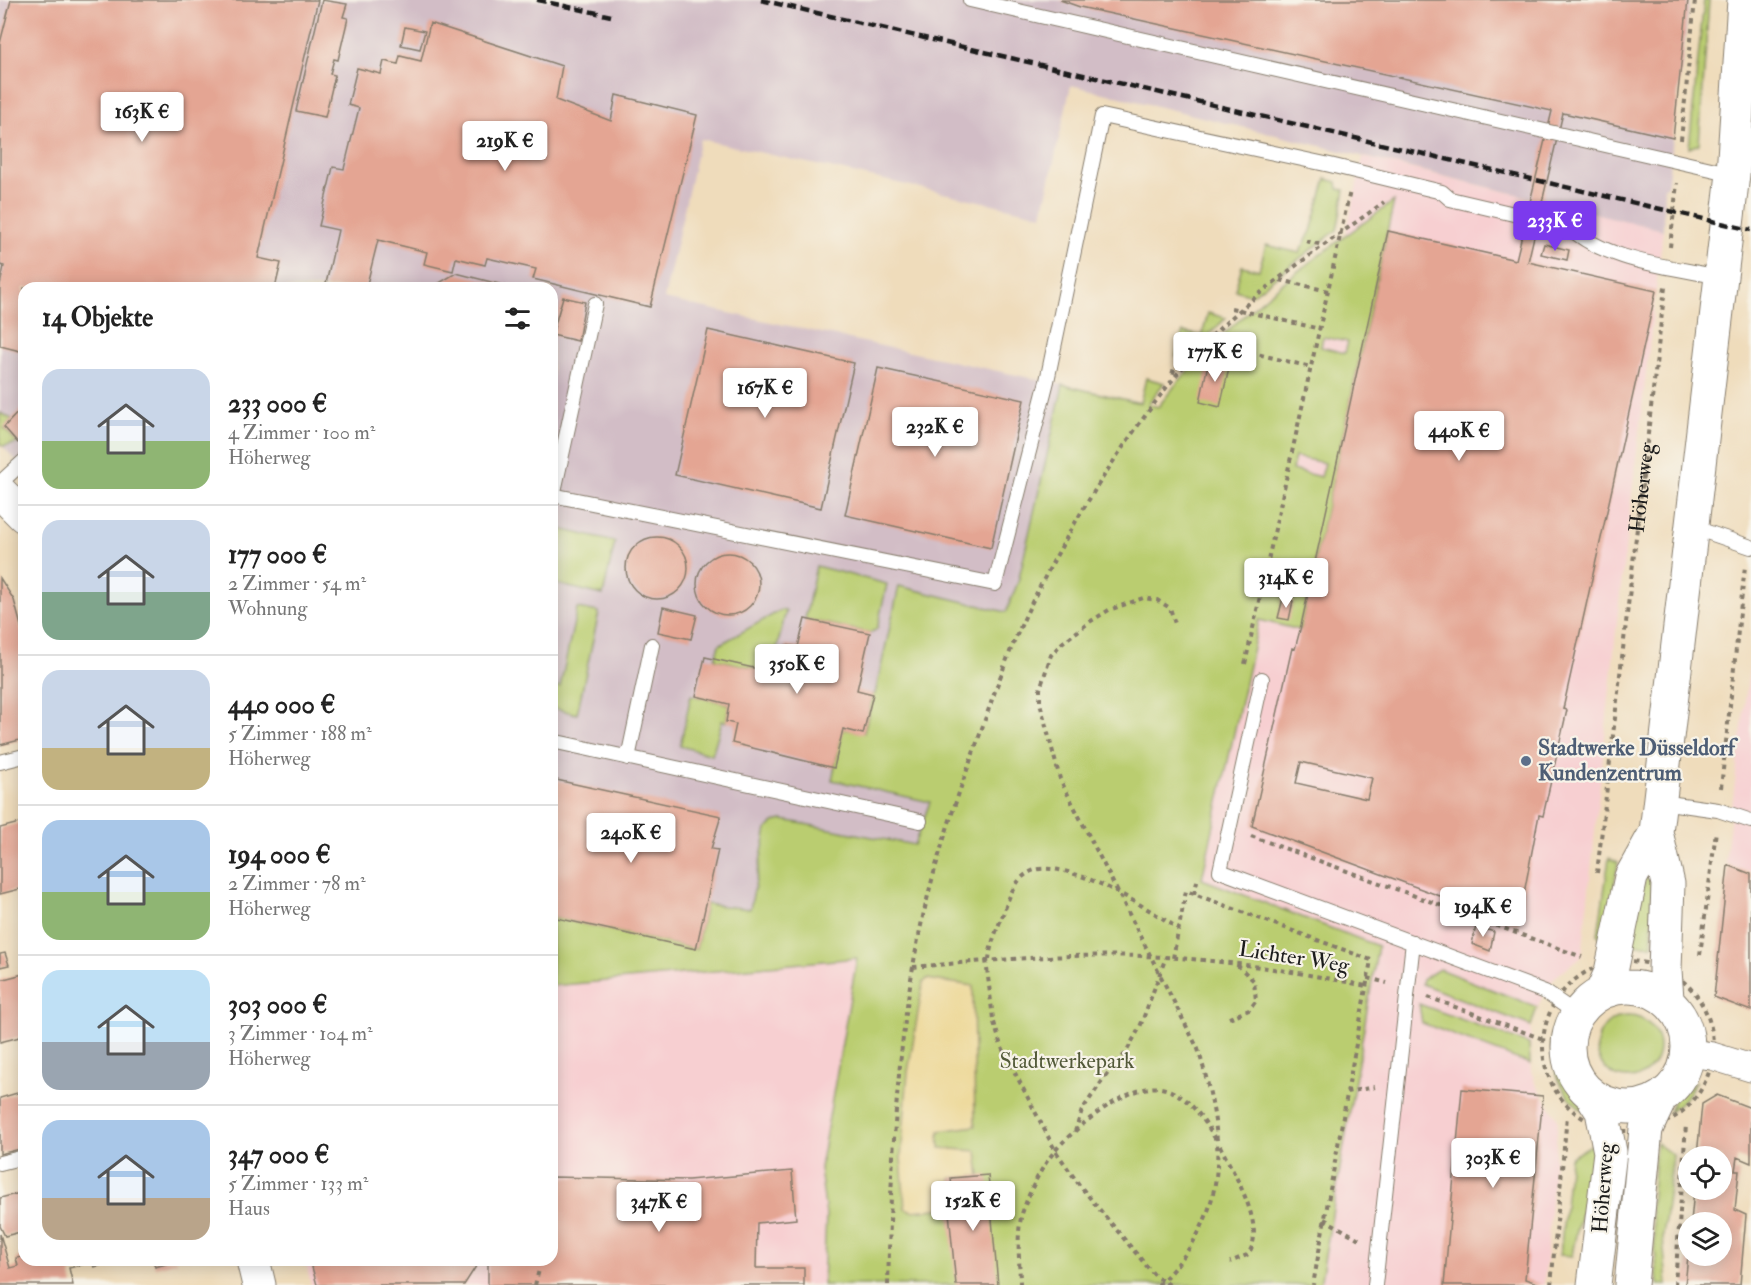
<!DOCTYPE html>
<html lang="de">
<head>
<meta charset="utf-8">
<style>
  :root { --surface:#fff; --page:#f2f2f2; --text:#222; --muted:#767676; --line:#e0e0e0; --accent:#7c3aed }
  body { margin:0; font-family:"IM FELL Double Pica",serif; background:var(--page); color:var(--text); height:100vh; display:flex; flex-direction:column; font-size:22px; white-space:nowrap }
  * { box-sizing:border-box; margin:0 }
  p { font-size:20px; color:var(--muted) }
  .icon { flex:none; width:33px; height:33px; fill:none; stroke:currentColor; stroke-width:2; stroke-linecap:round; stroke-linejoin:round }
  .map { position:relative; flex:1; overflow:hidden }
  .drawer { position:absolute; left:18px; top:282px; width:540px; height:984px; display:flex; flex-direction:column; background:var(--surface); border-radius:18px; box-shadow:0 3px 15px #0003 }
  .drawer>* { flex:none }
  .fabs { position:absolute; left:1678px; top:1146px; display:grid; gap:12px }
  .fabs a { display:grid; place-items:center; width:54px; height:54px; border-radius:50%; background:var(--surface); box-shadow:0 3px 15px #0003; font-size:30px }
  .price { position:absolute; translate:-50% -51px; padding:0 14px; border-radius:6px; background:#fff; color:#222; font-size:20px; line-height:39px; filter:drop-shadow(0 2px 3px #0008) }
  .price::after { content:''; position:absolute; left:50%; top:36px; width:18px; height:14px; margin-left:-9px; background:inherit; clip-path:polygon(0 0,100% 0,50% 100%) }
  .price.current { background:var(--accent); color:#fff }
  ul { padding:0; list-style:none }
  li { display:flex; align-items:center; gap:18px; height:150px; padding:0 24px }
  li+li { border-top:2px solid var(--line) }
  li span { display:grid; place-items:center; flex:none; width:168px; height:120px; border-radius:18px; color:#555 }
  li>.icon { margin-inline-start:auto }
  span .icon { width:72px; height:72px; fill:#fffc; stroke-width:1 }
  li b { font-size:26px }
  h2 { display:flex; justify-content:space-between; align-items:center; height:72px; padding:0 24px; font-size:26px }
  .map>svg:first-child { display:block }
  .built { fill:#f7cfd1 }
  .industrial { fill:#d2bdc6 }
  .green { fill:#bacd70; stroke:#6b7446; stroke-width:1.5; fill-rule:evenodd }
  .sand { fill:#eeda9e; stroke:#857b5d; stroke-width:1.5 }
  .building { fill:#e4a593; fill-rule:evenodd }
  .lines { fill:none; stroke-linecap:round; stroke-linejoin:round }
  .lane-casing { stroke:#867c6c; stroke-width:16 }
  .street-casing { stroke:#867c6c; stroke-width:29 }
  .secondary-casing { stroke:#867c6c; stroke-width:35 }
  .path { stroke:#867c6c; stroke-width:4; stroke-dasharray:4.5 4.5; stroke-linecap:butt }
  .lane { stroke:#fff; stroke-width:14 }
  .street { stroke:#fff; stroke-width:27 }
  .secondary { stroke:#fff; stroke-width:33 }
  .rail { stroke:#1c1c1c; stroke-width:4.5; stroke-dasharray:9 4.5; stroke-linecap:butt }
  .service-dot { fill:#5c6f8a; stroke:#f7f3e8; stroke-width:2 }
  .labels { text-anchor:middle; dominant-baseline:central; stroke-width:4.5; stroke-linejoin:round; paint-order:stroke }
  .street-label { font-size:22px; fill:#1c1c1c; stroke:#f7f3e8 }
  .service-label { font-size:22px; font-weight:bold; fill:#4e5e75; stroke:#f7f3e8; text-anchor:start }
  .park-label { font-size:22px; fill:#535a39; stroke:#f7f3e8 }
</style>
</head>
<body>
<div class="map">
<svg width="1751" height="1285" viewBox="0 0 1751 1285">
  <rect width="100%" height="100%" fill="#f7f3e8"/>
  <filter id="ink" filterUnits="userSpaceOnUse"><feTurbulence type="fractalNoise" baseFrequency=".0167" numOctaves="2"/><feDisplacementMap in="SourceGraphic" scale="12" xChannelSelector="R" yChannelSelector="G"/><feConvolveMatrix kernelMatrix="1 2 1 2 8 2 1 2 1" color-interpolation-filters="sRGB"/></filter>
  <filter id="wash" filterUnits="userSpaceOnUse"><feTurbulence type="fractalNoise" baseFrequency=".008" numOctaves="4" result="noise"/><feDisplacementMap in="SourceGraphic" scale="24" xChannelSelector="R" yChannelSelector="G"/><feGaussianBlur stdDeviation="1.35" result="paint"/><feColorMatrix in="noise" values="0 0 0 0 0 0 0 0 0 0 0 0 0 0 0 0 0 1.4 0 .05"/><feComposite in="paint" operator="in"/></filter>
  <g filter="url(#wash)">
    <rect width="100%" height="100%" fill="#efdcbb"/>
    <path class="built" d="M1363 157 1663 230 1618 612 1582 956 1554 978 1537 1007 1531 1026 1530 1064 1535 1083 1558 1119 1544 1285H1320L1378 946 1202 880Z
      M1751 653V872L1725 863Z
      M857 958 820 1168 826 1215 823 1285H311L305 1260H552V986Z"/>
    <path class="industrial" d="M0 0H1690L1667 187H1664L1663 230 1071 85 1042 215 700 139 664 299 1063 385 1018 582 888 911 552 986V288H24V468L0 444Z"/>
    <path class="green" d="M1704 0H1709L1699 144 1689 148Z
      M1326 179 1337 182 1338 189 1345 190 1337 230 1252 295 1235 290 1242 266 1259 270 1266 245 1299 253 1311 231Z
      M1394 201 1300 630 1259 620 1202 879 1378 946 1320 1285H823L826 1215 820 1168 857 958 552 986V917L696 949 706 904 750 909 767 829 774 822 783 820 914 845 930 802 832 780 843 729 864 733 873 694H875L899 586 1006 612 1018 582 1063 385 1140 403 1146 378 1164 383 1148 404 1158 407C1223 322 1308 262 1394 201ZM1323 337 1348 342 1345 353 1321 347ZM1295 457 1325 463 1321 477 1292 470ZM1270 576 1298 583 1295 599 1266 592Z
      M1208 313 1226 318 1184 359 1176 356 1183 332 1202 336Z
      M0 413 12 419 4 428 18 443 3 446 0 444Z
      M552 527 615 542 603 595 552 583Z
      M816 566 887 584 877 629 870 633 805 619Z
      M577 608 599 612 577 714 552 708V686L560 687Z
      M781 610 786 611 771 672 715 659 719 645Z
      M691 695 729 704 726 722 722 721 712 755 680 746Z
      M1609 858 1618 862 1605 942 1598 935Z
      M1652 875V945H1630L1645 877Z
      M1439 969 1537 1007 1531 1026 1422 984 1423 979Z
      M1419 1004 1529 1044 1530 1064 1422 1023Z
      M1597 1047a31 31 0 1 1 62 0a31 31 0 1 1-62 0Z
      M1553 1025C1559 1038 1557 1053 1561 1067 1566 1084 1579 1096 1585 1112 1557 1091 1547 1059 1553 1025Z
      M1697 1081 1682 1102 1669 1112 1675 1096Z
      M1596 1142C1592 1181 1578 1217 1572 1256L1560 1255 1570 1158Z
      M1656 1143 1673 1155 1663 1237 1667 1285H1658L1651 1204Z"/>
    <path class="sand" d="M927 979 973 986 975 1126 939 1131 940 1148 977 1151 980 1176 951 1178 953 1201 948 1202 949 1208 912 1211 905 1208 901 1158 908 1072 923 983Z"/>
    <g id="blocks">
      <path class="building" d="M11 0H318L258 258 281 263 275 288H24V352L0 346V285L4 266 0 265V43Z
        M322 0 347 4 343 17 348 18 338 60 334 59 330 74 335 75 325 117 296 111Z
        M1060 0H1688L1673 138 1563 113 1528 262 1656 291 1563 709 1567 710 1543 816 1539 815 1537 825 1518 925 1252 826 1292 648 1295 649 1300 630 1388 231 1516 260 1552 111 1080 7ZM1301 762 1372 778 1367 799 1296 783Z
        M430 23 562 66 556 100 611 121 616 95 697 115 650 307 533 279 536 269 487 258 485 265 456 258 453 271 424 264 427 252 378 240 366 288H325L338 230 319 226 333 167 344 169 359 108 348 105 357 68 381 74 384 61 398 64 400 56 421 61Z
        M405 27 425 31 420 49 401 45Z
        M1544 244 1569 250 1567 260 1541 254Z
        M456 273 507 286 520 288H431Z
        M552 296H556L553 311H552Z
        M563 297 585 302 578 341 552 335Z
        M708 330 854 363 821 508 675 475Z
        M1209 359 1230 364 1220 407 1200 402Z
        M878 368 1024 400 991 548 845 515Z
        M22 408 24 437 18 443 4 427Z
        M626 568a31 31 0 1 1 62 0a31 31 0 1 1-62 0Z
        M697 584a31 31 0 1 1 62 0a31 31 0 1 1-62 0Z
        M0 578 14 600 24 637V739L0 745Z
        M1283 598 1293 601 1289 620 1278 618Z
        M663 607 697 615 691 639 658 632Z
        M805 619 870 633 857 690 873 694 863 734 843 729 834 768 732 743 736 724 726 722 729 704 696 696 705 657 780 674 786 645 798 647Z
        M552 779 721 816 711 849 718 850 696 949 552 917Z
        M23 822 24 888 0 894V828Z
        M1728 865 1751 874V1011L1714 997Z
        M1476 926 1494 932 1490 951 1472 944Z
        M5 953 9 965 0 967V954Z
        M23 974 24 1036 0 1042V980Z
        M1462 1089 1543 1096 1525 1279 1543 1285H1444Z
        M24 1091V1148L0 1154V1098Z
        M1717 1095 1751 1108V1163L1737 1157 1735 1171H1739L1735 1210 1746 1215 1740 1285H1685L1688 1256H1722V1222H1691L1694 1190H1722V1156H1697L1702 1104Z
        M792 1171 796 1219 757 1223 756 1268H804V1285H488V1260H552V1177L688 1180Z
        M988 1175 998 1285H956L948 1202 953 1201 951 1178Z
        M24 1192V1231L5 1236 0 1226V1198Z
        M0 1234 10 1268 18 1266 16 1258 23 1257 22 1253 24 1252V1260L117 1261 94 1267 92 1262 69 1268 73 1285H0Z
        M153 1260H177V1261L155 1267Z
        M310 1260H480L464 1285H317Z"/>
    </g>
  </g>
  <g filter="url(#ink)">
    <use href="#blocks" fill-opacity="0" stroke="#867c6c" stroke-width="1.5"/>
    <g class="lines">
      <defs>
        <path id="lane" d="M970 0 1733 174
          M0 483 24 461
          M552 495 995 584 1047 381 1102 116 1330 165 1442 192 1450 199 1569 227C1607 262 1670 266 1719 277
          M553 496 595 304
          M1692 527 1751 547
          M1262 679 1220 871 1545 992 1577 1014
          M552 741 920 821
          M628 758 652 645
          M0 762 24 756
          M1661 802 1718 810 1751 821
          M0 1163 24 1157
          M1375 1285 1413 942"/>
        <path id="street" d="M1689 1053 1712 1056 1751 1068"/>
        <path id="secondary" d="M0 492 24 516
          M1568 1047a60 60 0 1 1 120 0a60 60 0 1 1-120 0Z
          M1602 992 1611 972 1631 877 1656 832
          M1667 999 1665 970 1668 884 1656 832 1733 174 1744 0
          M1591 1094 1602 1111 1610 1152 1594 1285
          M253 1260 259 1285
          M1631 1285 1646 1129 1660 1099"/>
      </defs>
      <use href="#lane" class="lane-casing"/>
      <use href="#street" class="street-casing"/>
      <use href="#secondary" class="secondary-casing"/>
      <g class="path">
        <path d="M1681 140 1695 0"/>
        <path d="M1306 241 1323 245"/>
        <path d="M1670 247 1677 183"/>
        <path d="M1280 280 1328 291"/>
        <path d="M1231 308 1320 329"/>
        <path d="M1207 342 1311 367"/>
        <path d="M1171 371 1178 373"/>
        <path d="M1245 664 1350 191"/>
        <path d="M1721 788 1745 566"/>
        <path d="M1251 836 1582 957"/>
        <path id="s1" d="M1597 873 1665 287"/>
        <path d="M1194 894 1198 877"/>
        <path d="M1700 955 1716 831"/>
        <path d="M1173 958 1186 891 1371 960 1313 1285"/>
        <path d="M986 960 993 1019 1001 1046 1055 1150 1080 1186 1155 1276 1170 1285"/>
        <path d="M989 960C990 944 998 927 1004 912 1009 897 1015 878 1032 871 1067 857 1149 909 1179 929"/>
        <circle cx="1628" cy="1046" r="85"/>
        <path d="M913 967C996 960 1080 952 1163 957 1232 961 1299 972 1366 986"/>
        <path d="M1368 978 1387 983"/>
        <path d="M1428 997 1543 1039"/>
        <path d="M1229 1018 1249 1010 1256 1001 1254 981 1236 964"/>
        <path d="M1346 1092 1375 1087"/>
        <path d="M1075 1132 1082 1110 1110 1070 1125 1054 1140 1027 1166 957"/>
        <path d="M1220 1146C1233 1172 1269 1230 1247 1255L1230 1262"/>
        <path d="M1324 1219 1359 1239"/>
        <path d="M535 1285 539 1270"/>
        <path d="M888 1285C891 1179 895 1073 913 967 925 894 948 821 974 751 992 700 1009 648 1033 600 1073 521 1122 442 1178 373 1233 305 1313 254 1384 202"/>
        <path d="M1020 1285C1020 1260 1015 1231 1024 1208 1031 1188 1041 1168 1054 1152 1073 1129 1130 1082 1161 1088 1187 1093 1204 1119 1216 1140"/>
        <path d="M1158 1285C1232 1214 1226 1140 1198 1049L1060 779 1040 703V689L1051 655 1062 643 1091 621 1109 610 1143 598 1157 600 1170 608 1176 627"/>
        <path d="M1551 1285 1567 1116"/>
        <path d="M1675 1285 1686 1124"/>
      </g>
      <use href="#lane" class="lane"/>
      <use href="#street" class="street"/>
      <use href="#secondary" class="secondary"/>
      <path class="rail" d="M537 0 611 16
        M761 0 1751 230"/>
    </g>
  </g>
  <circle class="service-dot" cx="1526" cy="761" r="6"/>
  <g class="labels">
    <g class="street-label">
      <text stroke="none"><textPath href="#s1" startOffset="388">Höherweg</textPath></text>
      <text transform="translate(1294 957) rotate(9)">Lichter Weg</text>
      <text transform="translate(1603 1188) rotate(-86)">Höherweg</text>
    </g>
    <g class="service-label">
      <text x="1538" y="748">Stadtwerke Düsseldorf<tspan x="1538" dy="25">Kundenzentrum</tspan></text>
    </g>
    <g class="park-label">
      <text x="1067" y="1061">Stadtwerkepark</text>
    </g>
  </g>
</svg>
<div class="fabs">
<a><svg class="icon" aria-label="locate" viewBox="0 0 24 24"><circle cx="12" cy="12" r="6"/><path d="M12 2v4M12 18v4M2 12h4M18 12h4"/></svg></a>
<a><svg class="icon" aria-label="layers" viewBox="0 0 24 24"><path d="M12 4l9 5-9 5-9-5zM3 14l9 5 9-5"/></svg></a>
</div>
<b class="price" style="left:142px;top:143px">163K €</b>
<b class="price" style="left:505px;top:172px">219K €</b>
<b class="price current" style="left:1555px;top:252px">233K €</b>
<b class="price" style="left:1215px;top:383px">177K €</b>
<b class="price" style="left:765px;top:419px">167K €</b>
<b class="price" style="left:935px;top:458px">232K €</b>
<b class="price" style="left:1459px;top:462px">440K €</b>
<b class="price" style="left:1286px;top:609px">314K €</b>
<b class="price" style="left:797px;top:695px">350K €</b>
<b class="price" style="left:631px;top:864px">240K €</b>
<b class="price" style="left:1483px;top:938px">194K €</b>
<b class="price" style="left:1493px;top:1189px">303K €</b>
<b class="price" style="left:973px;top:1232px">152K €</b>
<b class="price" style="left:659px;top:1233px">347K €</b>
<section class="drawer">
<h2>14 Objekte<svg class="icon" aria-label="filters" viewBox="0 0 24 24"><path d="M4 7h16M4 17h16"/><circle cx="9" cy="7" r="2"/><circle cx="15" cy="17" r="2"/></svg></h2>
<ul>
<li><span style="background:linear-gradient(#c9d6e8 60%,#8fb573 0)"><svg class="icon" aria-label="home" viewBox="0 0 24 24"><path d="M3 11l9-7 9 7M6 9v11h12V9"/></svg></span><div><b>233 000 €</b><p>4 Zimmer · 100 m²</p><p>Höherweg</p></div></li>
<li><span style="background:linear-gradient(#c9d6e8 60%,#7fa58c 0)"><svg class="icon" aria-label="home" viewBox="0 0 24 24"><path d="M3 11l9-7 9 7M6 9v11h12V9"/></svg></span><div><b>177 000 €</b><p>2 Zimmer · 54 m²</p><p>Wohnung</p></div></li>
<li><span style="background:linear-gradient(#c9d6e8 65%,#c2b280 0)"><svg class="icon" aria-label="home" viewBox="0 0 24 24"><path d="M3 11l9-7 9 7M6 9v11h12V9"/></svg></span><div><b>440 000 €</b><p>5 Zimmer · 188 m²</p><p>Höherweg</p></div></li>
<li><span style="background:linear-gradient(#a9c7e8 60%,#8fb573 0)"><svg class="icon" aria-label="home" viewBox="0 0 24 24"><path d="M3 11l9-7 9 7M6 9v11h12V9"/></svg></span><div><b>194 000 €</b><p>2 Zimmer · 78 m²</p><p>Höherweg</p></div></li>
<li><span style="background:linear-gradient(#bfe0f5 60%,#9aa5b1 0)"><svg class="icon" aria-label="home" viewBox="0 0 24 24"><path d="M3 11l9-7 9 7M6 9v11h12V9"/></svg></span><div><b>303 000 €</b><p>3 Zimmer · 104 m²</p><p>Höherweg</p></div></li>
<li><span style="background:linear-gradient(#a9c7e8 65%,#b9a48a 0)"><svg class="icon" aria-label="home" viewBox="0 0 24 24"><path d="M3 11l9-7 9 7M6 9v11h12V9"/></svg></span><div><b>347 000 €</b><p>5 Zimmer · 133 m²</p><p>Haus</p></div></li>
</ul>
</section>
</div>
</body>
</html>
